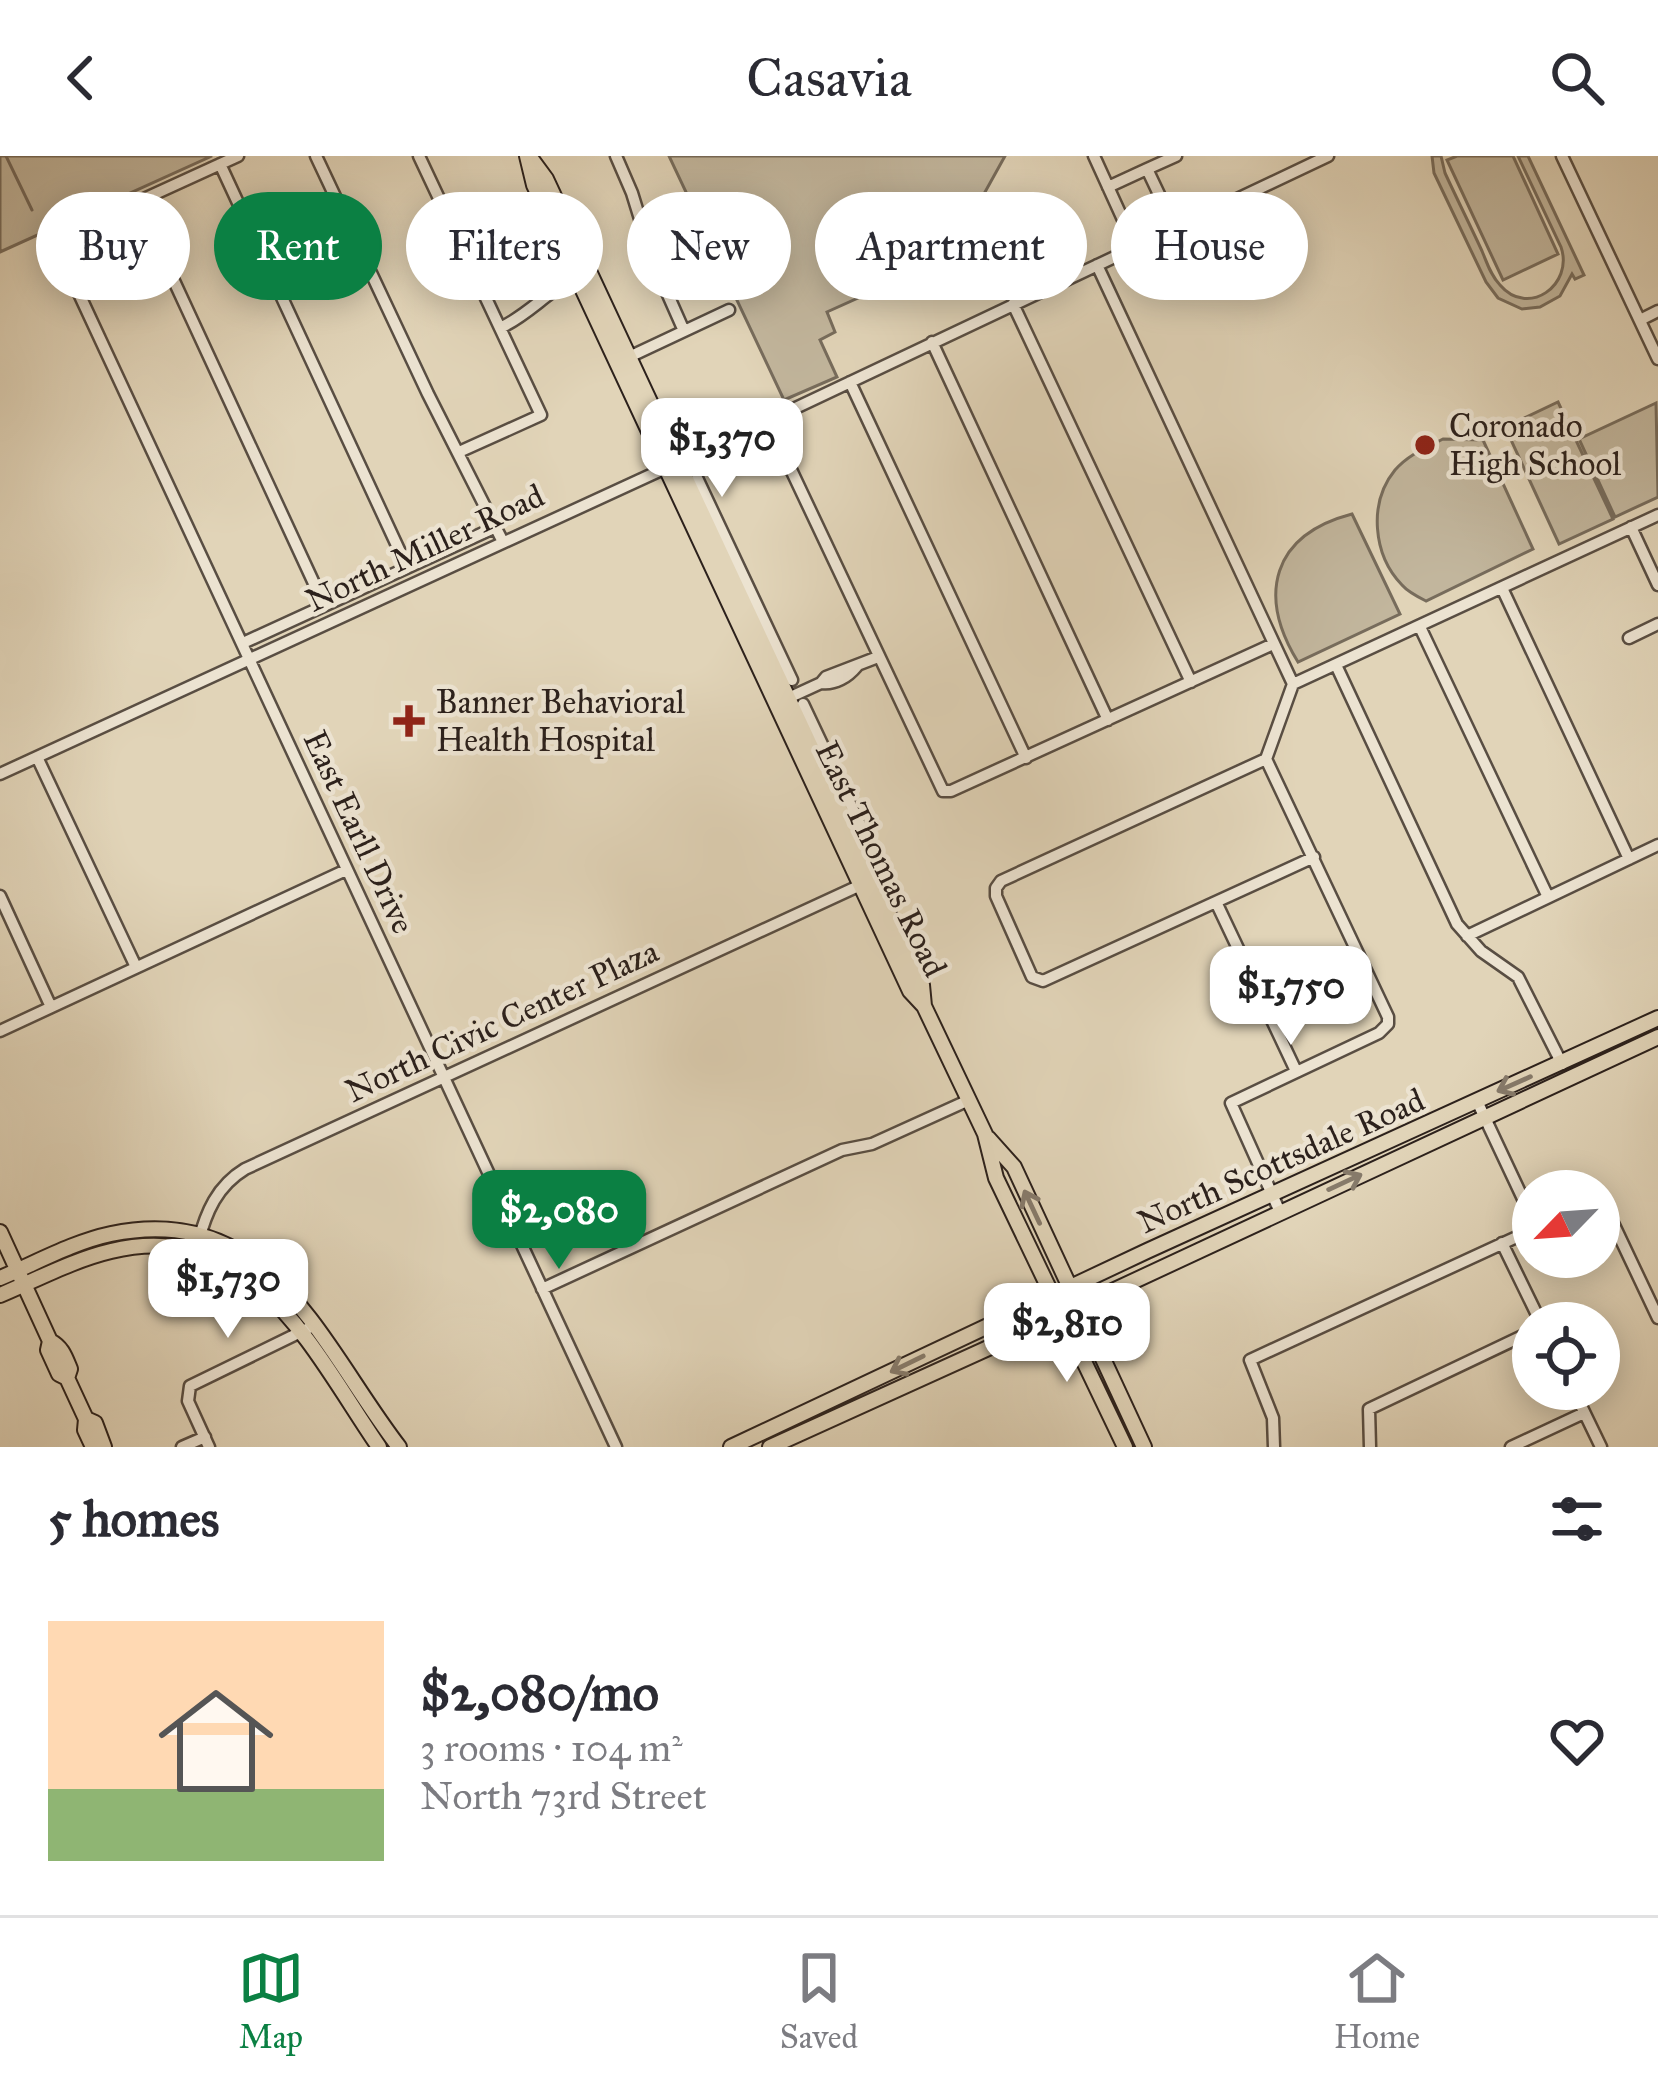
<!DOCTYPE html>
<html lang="en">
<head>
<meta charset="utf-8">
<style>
  :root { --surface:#fff; --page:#f7f7f7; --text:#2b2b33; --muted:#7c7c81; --line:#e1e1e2; --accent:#0b8043 }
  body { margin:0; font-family:"IM FELL Great Primer",serif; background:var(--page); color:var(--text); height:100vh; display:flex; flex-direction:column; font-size:45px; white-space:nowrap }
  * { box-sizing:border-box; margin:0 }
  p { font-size:39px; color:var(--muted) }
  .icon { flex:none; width:66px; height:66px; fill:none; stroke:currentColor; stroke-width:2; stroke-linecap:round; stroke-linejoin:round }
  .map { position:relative; height:1291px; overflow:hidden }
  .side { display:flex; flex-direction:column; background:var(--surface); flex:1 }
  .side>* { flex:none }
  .banner { position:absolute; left:36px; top:36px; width:1587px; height:108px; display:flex; gap:24px }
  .needle { width:78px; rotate:245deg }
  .buttons { position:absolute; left:1512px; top:1014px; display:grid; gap:24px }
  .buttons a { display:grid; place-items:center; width:108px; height:108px; border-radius:50%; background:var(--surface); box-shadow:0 6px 30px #0003; font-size:60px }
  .price { position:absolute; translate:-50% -102px; padding:0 27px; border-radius:24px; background:#fff; color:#222; font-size:39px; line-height:78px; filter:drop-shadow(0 3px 6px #0008) }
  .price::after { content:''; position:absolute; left:50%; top:72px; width:36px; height:27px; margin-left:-18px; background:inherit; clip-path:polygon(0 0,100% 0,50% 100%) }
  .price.current { background:var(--accent); color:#fff }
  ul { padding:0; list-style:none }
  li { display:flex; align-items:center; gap:36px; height:300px; padding:0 48px }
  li+li { border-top:3px solid var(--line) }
  li span { display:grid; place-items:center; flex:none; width:336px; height:240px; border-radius:0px; color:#555 }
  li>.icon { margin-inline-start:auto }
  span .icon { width:144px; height:144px; fill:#fffc; stroke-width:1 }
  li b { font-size:51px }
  h2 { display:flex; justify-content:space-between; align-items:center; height:144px; padding:0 48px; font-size:51px }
  .chip { padding:0 42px; border-radius:54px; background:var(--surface); box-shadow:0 6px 30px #0003; font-size:42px; line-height:108px }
  .chip.current { background:var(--accent); color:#fff }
  header { display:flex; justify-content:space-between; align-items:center; height:156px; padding:0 48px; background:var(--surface); font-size:54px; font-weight:600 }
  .tab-bar { display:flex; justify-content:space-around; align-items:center; height:168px; border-top:3px solid var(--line); background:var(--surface); font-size:33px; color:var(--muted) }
  .tab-bar a { display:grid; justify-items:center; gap:6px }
  .tab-bar .current { color:var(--accent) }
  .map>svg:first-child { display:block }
  .green { fill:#c2b69d; stroke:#776c5c; stroke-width:3 }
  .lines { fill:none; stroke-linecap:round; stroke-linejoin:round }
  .stream { stroke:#73685a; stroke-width:3 }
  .minor-casing { stroke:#594e43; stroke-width:15 }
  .major-casing { stroke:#2c211c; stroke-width:18 }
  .minor { stroke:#ece3d1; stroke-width:10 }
  .major { stroke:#e1d4b8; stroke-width:14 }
  .oneway { stroke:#867a6a }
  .poi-dot { fill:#8f2418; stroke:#ece3d1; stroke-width:4.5 }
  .labels { text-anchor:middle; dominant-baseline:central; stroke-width:9; stroke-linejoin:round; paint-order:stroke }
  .poi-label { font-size:33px; fill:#2c211c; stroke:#ece3d1; text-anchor:start }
  .street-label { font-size:33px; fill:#2c211c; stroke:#ece3d1 }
</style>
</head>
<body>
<header><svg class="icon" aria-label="back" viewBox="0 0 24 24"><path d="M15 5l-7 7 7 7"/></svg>Casavia<svg class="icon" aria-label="search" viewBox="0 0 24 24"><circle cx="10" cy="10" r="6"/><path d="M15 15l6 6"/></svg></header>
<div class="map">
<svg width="1658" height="1291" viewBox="0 0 1658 1291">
  <rect width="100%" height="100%" fill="#e1d4b8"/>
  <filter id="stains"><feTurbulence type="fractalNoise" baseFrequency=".00167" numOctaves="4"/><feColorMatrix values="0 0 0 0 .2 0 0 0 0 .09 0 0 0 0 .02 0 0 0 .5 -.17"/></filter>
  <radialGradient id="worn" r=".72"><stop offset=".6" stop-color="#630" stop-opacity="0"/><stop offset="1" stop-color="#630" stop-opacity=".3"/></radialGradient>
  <path class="green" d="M0 0H212L0 96Z
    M669 0H1005L949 101 827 156 835 176 820 184 837 221 784 244Z
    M1432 0H1441L1445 17C1457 43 1470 69 1482 95 1487 107 1491 120 1500 129 1528 162 1574 129 1561 91L1518 0H1528L1584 119 1575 123 1572 118 1560 140 1540 151 1522 153 1498 142 1486 126 1434 17Z
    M1457 0H1513L1558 98 1503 124 1447 4Z
    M1558 246 1613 363 1559 388 1505 271Z
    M1656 247 1658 341 1615 361 1579 283Z
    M1443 283 1483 284 1533 393 1426 445C1418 441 1408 436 1402 429 1373 399 1368 347 1395 314 1408 299 1425 292 1443 283Z
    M1352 358 1400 458 1298 506C1257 439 1272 379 1352 358Z"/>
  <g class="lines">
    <path class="stream" d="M6 0 32 54"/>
    <defs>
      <path id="minor" d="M238 0 54 84 616 1291
        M316 0 428 238 503 386
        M419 0 541 259 459 296
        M616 0 632 37 653 105 684 175
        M1094 0 1125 68
        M1562 0 1658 203
        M220 8 407 411
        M1108 31 1147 13
        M137 45 324 449
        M1175 72 1147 13 1176 0
        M1097 109 1293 528 1266 603 1388 861V868L1379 877 1231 947 1280 1056
        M1013 148 1191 526
        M1640 164 1658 155
        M500 172C529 159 548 134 577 121
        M932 186 1108 564
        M629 201 729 154
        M850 226 1026 602
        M768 265 943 635H951L1273 488
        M697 322 792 524
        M1631 371 1658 429
        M1502 432 1629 703
        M1420 471 1548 741
        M1629 482 1658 468
        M243 487 496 371
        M1336 509 1457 768 1481 795 1518 821 1562 908
        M821 527C835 529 848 521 857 510
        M1293 528 1658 359
        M784 544 821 527 826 521 878 501
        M803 548 883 717
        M37 601 136 811
        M1266 603 1001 725 996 732V740L1032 821 1043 825 1314 701
        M0 618 768 265 1328 0
        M0 740 51 851
        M1216 746 1296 915
        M1467 780 1658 689
        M0 875 346 714
        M1477 945 1533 1064
        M1599 1044 1604 1048 1658 1162
        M198 1087C206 1056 217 1030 245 1013L865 727
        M1502 1087 1541 1167
        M542 1133 842 994 872 988 969 944
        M1573 1233 1601 1291
        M182 1291 205 1281
        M209 1291 188 1245 190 1230 315 1169
        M1274 1291 1273 1262 1250 1204 1521 1079 1533 1070
        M1370 1291 1369 1253 1533 1175
        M1511 1291 1584 1257"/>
      <path id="major" d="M527 0 534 29 910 835 924 850 985 978 996 1022 1125 1291
        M532 4 546 23 922 829 924 850
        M988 982 1014 1011 1144 1291
        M0 1076 50 1185 48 1194 59 1218 67 1222 86 1263 85 1274 93 1291
        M0 1122C36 1107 73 1086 111 1078 271 1045 321 1190 399 1291
        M0 1139C36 1124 73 1104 111 1095 253 1061 313 1195 379 1291
        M50 1185C62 1191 65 1201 70 1213L67 1222
        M86 1263 95 1267 104 1291
        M731 1291 1147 1095 1658 862
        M770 1291 1061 1159 1658 881"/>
    </defs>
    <use href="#minor" class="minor-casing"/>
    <use href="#major" class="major-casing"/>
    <use href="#minor" class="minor"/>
    <use href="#major" class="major"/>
  </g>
  <defs><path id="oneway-shaft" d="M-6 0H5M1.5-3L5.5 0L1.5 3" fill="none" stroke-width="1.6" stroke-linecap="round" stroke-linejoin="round" transform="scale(3)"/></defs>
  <g class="oneway">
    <use href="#oneway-shaft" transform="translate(1514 928) rotate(156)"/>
    <use href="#oneway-shaft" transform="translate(1345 1026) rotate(-25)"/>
    <use href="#oneway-shaft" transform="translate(1032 1051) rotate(-115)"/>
    <use href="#oneway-shaft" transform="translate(907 1208) rotate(154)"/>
  </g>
  <g class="poi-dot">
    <circle cx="1425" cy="289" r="12"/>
    <path d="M403 547h12v12h12v12h-12v12h-12v-12h-12v-12h12z"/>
  </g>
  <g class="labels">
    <g class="poi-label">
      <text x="1449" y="270">Coronado<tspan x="1449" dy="38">High School</tspan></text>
      <text x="436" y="546">Banner Behavioral<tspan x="436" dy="38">Health Hospital</tspan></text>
    </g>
    <g class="street-label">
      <text transform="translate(425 392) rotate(-25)">North Miller Road</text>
      <text transform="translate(359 676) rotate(65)">East Earll Drive</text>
      <text transform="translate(881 703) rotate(64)">East Thomas Road</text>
      <text transform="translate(502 865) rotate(-25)">North Civic Center Plaza</text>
      <text transform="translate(1281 1005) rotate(-24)">North Scottsdale Road</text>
    </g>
  </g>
  <rect width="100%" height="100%" filter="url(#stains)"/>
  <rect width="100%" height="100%" fill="url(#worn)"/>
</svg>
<div class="buttons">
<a><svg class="needle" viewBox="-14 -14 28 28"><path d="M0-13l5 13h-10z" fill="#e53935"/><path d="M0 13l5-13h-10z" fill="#7c7c81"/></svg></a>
<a><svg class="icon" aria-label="locate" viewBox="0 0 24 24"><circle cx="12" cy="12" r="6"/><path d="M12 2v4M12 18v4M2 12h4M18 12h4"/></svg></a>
</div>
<b class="price" style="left:722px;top:344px">$1,370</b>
<b class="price" style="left:1291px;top:892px">$1,750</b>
<b class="price current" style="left:559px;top:1116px">$2,080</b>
<b class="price" style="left:228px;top:1185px">$1,730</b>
<b class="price" style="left:1067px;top:1229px">$2,810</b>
<div class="banner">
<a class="chip">Buy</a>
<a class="chip current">Rent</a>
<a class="chip">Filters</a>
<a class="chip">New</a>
<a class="chip">Apartment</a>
<a class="chip">House</a>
</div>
</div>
<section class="side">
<h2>5 homes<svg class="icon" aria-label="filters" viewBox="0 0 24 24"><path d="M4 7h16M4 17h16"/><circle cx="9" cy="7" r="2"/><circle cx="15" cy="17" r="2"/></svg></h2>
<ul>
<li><span style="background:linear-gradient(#ffd9b3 70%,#8fb573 0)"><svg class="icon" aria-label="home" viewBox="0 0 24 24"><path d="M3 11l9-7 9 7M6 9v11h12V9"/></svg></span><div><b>$2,080/mo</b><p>3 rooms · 104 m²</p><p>North 73rd Street</p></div><svg class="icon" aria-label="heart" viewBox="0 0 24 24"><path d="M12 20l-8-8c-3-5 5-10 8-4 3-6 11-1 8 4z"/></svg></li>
</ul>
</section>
<nav class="tab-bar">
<a class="current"><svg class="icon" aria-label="map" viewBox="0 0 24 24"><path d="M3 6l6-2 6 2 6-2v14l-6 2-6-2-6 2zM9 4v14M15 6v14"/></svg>Map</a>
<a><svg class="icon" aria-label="saved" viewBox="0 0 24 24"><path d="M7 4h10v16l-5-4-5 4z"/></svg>Saved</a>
<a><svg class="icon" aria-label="home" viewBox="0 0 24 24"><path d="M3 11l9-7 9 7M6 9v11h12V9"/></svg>Home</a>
</nav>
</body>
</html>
